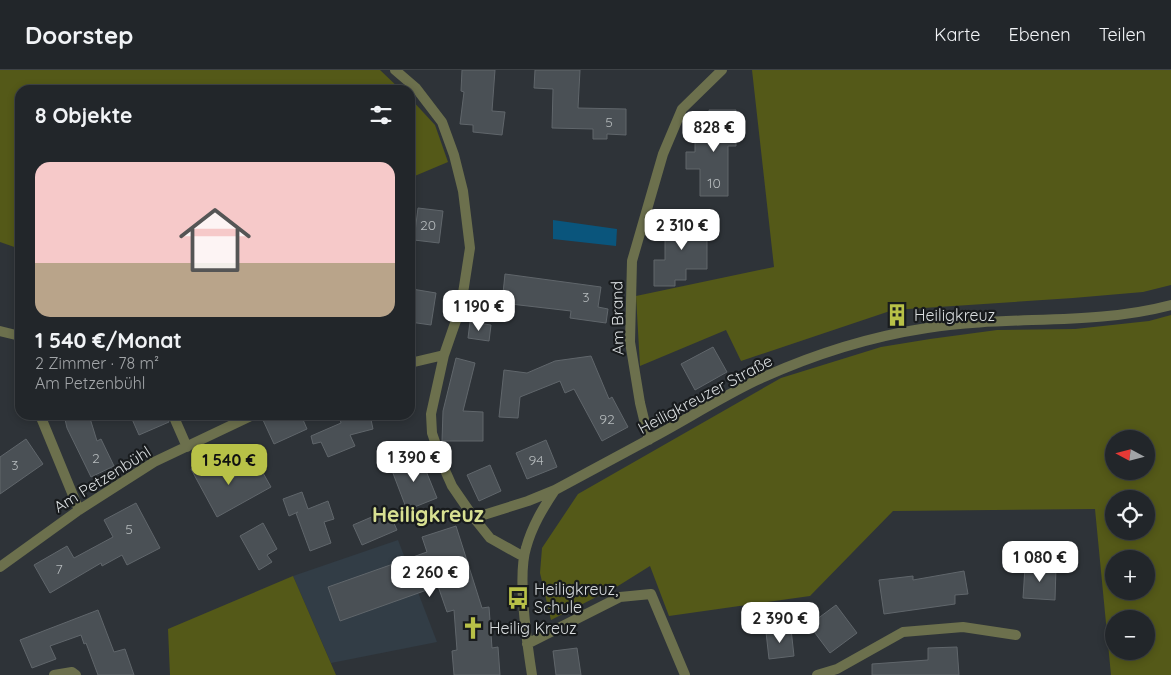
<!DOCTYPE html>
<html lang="de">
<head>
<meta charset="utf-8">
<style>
  :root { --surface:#22262a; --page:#2e3236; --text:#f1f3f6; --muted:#a2a5a8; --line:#3f4347; --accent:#b8c147 }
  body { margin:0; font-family:Quicksand,sans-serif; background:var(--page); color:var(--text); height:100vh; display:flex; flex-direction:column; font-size:19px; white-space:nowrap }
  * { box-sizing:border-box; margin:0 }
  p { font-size:16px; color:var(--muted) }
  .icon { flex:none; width:28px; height:28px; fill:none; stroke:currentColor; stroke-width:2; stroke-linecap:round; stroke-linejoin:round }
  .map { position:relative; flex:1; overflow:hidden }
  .panel { position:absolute; left:15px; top:15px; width:400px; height:335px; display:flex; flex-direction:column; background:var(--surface); border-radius:15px; box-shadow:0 2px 8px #0003,0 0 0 1px var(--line) }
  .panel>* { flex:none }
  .needle { width:32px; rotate:277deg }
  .controls { position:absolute; left:1105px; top:360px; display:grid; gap:10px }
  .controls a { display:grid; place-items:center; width:50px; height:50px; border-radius:50%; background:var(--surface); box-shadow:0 2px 8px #0003,0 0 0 1px var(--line); font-size:25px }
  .price { position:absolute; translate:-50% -42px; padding:0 11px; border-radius:10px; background:#fff; color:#222; font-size:16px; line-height:32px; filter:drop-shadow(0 1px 2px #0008) }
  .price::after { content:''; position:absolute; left:50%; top:30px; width:15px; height:11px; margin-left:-8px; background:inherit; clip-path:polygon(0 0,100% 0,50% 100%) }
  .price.current { background:var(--accent); color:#111 }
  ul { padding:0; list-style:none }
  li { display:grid; align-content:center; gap:10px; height:265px; padding:0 20px }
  li span { display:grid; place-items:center; height:155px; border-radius:15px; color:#555 }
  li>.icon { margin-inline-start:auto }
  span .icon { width:90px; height:90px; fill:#fffc; stroke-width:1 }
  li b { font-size:21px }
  h2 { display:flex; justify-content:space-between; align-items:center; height:60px; padding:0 20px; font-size:21px }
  header { display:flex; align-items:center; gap:30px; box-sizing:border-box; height:70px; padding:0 25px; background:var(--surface); border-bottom:1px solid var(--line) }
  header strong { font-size:24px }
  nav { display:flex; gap:28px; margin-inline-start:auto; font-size:18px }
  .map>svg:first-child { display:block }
  .built { fill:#323d46 }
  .green { fill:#545918; fill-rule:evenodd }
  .water { fill:#0a557c }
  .building { fill:#4a5055; stroke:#60666b }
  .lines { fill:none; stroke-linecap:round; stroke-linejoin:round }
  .minor { stroke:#6c704d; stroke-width:10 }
  .labels { text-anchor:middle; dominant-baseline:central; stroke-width:4.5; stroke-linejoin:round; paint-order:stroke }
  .number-label { font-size:14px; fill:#b5babc }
  .poi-label { font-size:16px; fill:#d9dddf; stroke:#181b1d; text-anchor:start }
  .street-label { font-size:16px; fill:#d9dddf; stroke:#181b1d }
  .district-label { font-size:21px; font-weight:bold; fill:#d8e092; stroke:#181b1d }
</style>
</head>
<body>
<header>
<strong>Doorstep</strong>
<nav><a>Karte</a><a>Ebenen</a><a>Teilen</a></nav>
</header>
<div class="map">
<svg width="1171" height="605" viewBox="0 0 1171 605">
  <rect width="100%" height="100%" fill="#2e3338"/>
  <path class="built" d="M398 470 437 572 331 593 293 506Z"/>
  <path class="green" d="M0 0H380L401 20H20V179L0 172Z
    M752 0H1171V215L1143 222 1073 228 893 240 741 291 726 260 640 296 636 226 774 197Z
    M410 28 435 55 448 92 410 108Z
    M1171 245V605H1111L1095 439 893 441 810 526 669 546 650 496 618 516 551 550 540 503 542 478 578 424 781 308 881 277 930 269 997 260 1075 259 1149 251ZM1114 369H1146V401H1114ZM1114 429H1146V461H1114ZM1114 489H1146V521H1114ZM1114 549H1146V581H1114Z
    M293 506 336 605H170L168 559Z"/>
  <path class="water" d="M553 150 617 159 616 176 553 169Z"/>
  <path class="building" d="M462 0H495L492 41 505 42 502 65 473 62V55L460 54 464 22 461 21Z
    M535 0H580L578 38 626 39V65L607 64V69H593V59L552 58 553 19 534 18Z
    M709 40H736V76H728V126H700V99H686V82H695V65H710Z
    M418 138 443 141 439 173 414 170Z
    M665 150H707V199H686V210H675V216H654V190H665Z
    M505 204 601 217 598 237 608 239 606 253 570 248 571 241 502 233Z
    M412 219 436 223 431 255 410 252Z
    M470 252 491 255 489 271 468 268Z
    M713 277 727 302 695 320 681 294Z
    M591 286 609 329 612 327 628 357 602 371 574 319 565 323 560 311 520 327 518 348 499 347 504 300 527 303 555 291Z
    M456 288 475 293 463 341 483 342V371H442L443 341Z
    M64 345H89L97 371 101 369 114 396 91 407 67 358Z
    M139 345H166L169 352 139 365 132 349Z
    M275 345H301L307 359 274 374 263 350Z
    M339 345H370L373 359 350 365 355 376 328 387 321 372 313 374 311 366 341 353Z
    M26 369 43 394 0 424V387Z
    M546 370 557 397 527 409 516 383Z
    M213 386 227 411 258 394 271 417 217 447 191 399Z
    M420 386 437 428 407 440 391 398Z
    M490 395 501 421 479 431 467 405Z
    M302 422 308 439 328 431 334 449 324 452 331 473 310 481 296 443 298 442 289 446 283 429Z
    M136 433 160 478 127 495 122 485 102 496 101 493 50 523 34 495 67 476 74 488 113 467 104 450Z
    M388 440 397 460 362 475 353 455Z
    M263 453 277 479 267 485 272 492 259 500 240 466Z
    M456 456 482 538 489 537 492 578 498 577 500 605H454L452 581 457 580 454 540 447 542 438 516 340 551 328 517 427 482 422 467Z
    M1025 497H1056L1055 530 1023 528Z
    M964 501 968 524 955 525V534L884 544 879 510 913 506V510Z
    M836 535 857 563 830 583 809 555Z
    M98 540 114 582 125 579 134 605H98L86 573 84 574 81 565 50 576 56 589 32 598 20 570Z
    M791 559 794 586 769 589 766 562Z
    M957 577 959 605H872V594L928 590V578Z
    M577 578 581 605H556L553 581Z"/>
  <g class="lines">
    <path class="minor" d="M395 0 416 18 442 52 454 85 463 121 470 178 461 236 444 285 431 344 432 363 444 398 452 416 474 448 490 468 524 487
      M0 261 20 266
      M410 293 444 285
      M40 345 79 440
      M173 345 187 377
      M649 370 640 333 630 272 632 191 663 84 682 39 722 0
      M474 448 528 431 555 420C590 401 624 383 659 364 690 347 722 327 755 311 809 286 868 267 927 258 1008 245 1092 256 1171 235
      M0 497 79 440 154 392 253 345
      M527 574 620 527 651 524 685 605
      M54 605 72 602 76 605
      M532 605C527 573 517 507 526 478 532 456 543 438 555 420
      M817 605 837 599 903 562 963 557 1016 565"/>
  </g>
  <defs>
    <symbol id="building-bare" viewBox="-9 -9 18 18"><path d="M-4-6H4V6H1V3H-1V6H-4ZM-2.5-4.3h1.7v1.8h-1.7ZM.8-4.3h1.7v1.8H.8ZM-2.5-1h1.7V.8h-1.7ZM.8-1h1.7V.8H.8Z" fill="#b8c147" stroke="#181b1d" stroke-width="2.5" paint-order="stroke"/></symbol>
    <symbol id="bus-bare" viewBox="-9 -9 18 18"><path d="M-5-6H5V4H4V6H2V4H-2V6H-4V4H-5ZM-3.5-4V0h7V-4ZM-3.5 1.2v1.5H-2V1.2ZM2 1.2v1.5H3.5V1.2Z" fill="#b8c147" stroke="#181b1d" stroke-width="2.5" paint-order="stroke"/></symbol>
    <symbol id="church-bare" viewBox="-9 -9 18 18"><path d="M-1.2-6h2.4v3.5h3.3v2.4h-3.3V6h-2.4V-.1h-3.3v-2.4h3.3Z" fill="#b8c147" stroke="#181b1d" stroke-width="2.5" paint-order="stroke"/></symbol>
  </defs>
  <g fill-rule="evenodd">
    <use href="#building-bare" x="881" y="229" width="32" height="32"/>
    <use href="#bus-bare" x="502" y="512" width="32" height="32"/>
    <use href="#church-bare" x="457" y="542" width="32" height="32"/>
  </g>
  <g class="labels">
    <g class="number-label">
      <text x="609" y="52">5</text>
      <text x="714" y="113">10</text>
      <text x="428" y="155">20</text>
      <text x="586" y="227">3</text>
      <text x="607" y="349">92</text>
      <text x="96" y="388">2</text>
      <text x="536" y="390">94</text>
      <text x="15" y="395">3</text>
      <text x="129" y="459">5</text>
      <text x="59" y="499">7</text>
    </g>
    <g class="poi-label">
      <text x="914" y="245">Heiligkreuz</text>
      <text x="534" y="519">Heiligkreuz,<tspan x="534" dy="18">Schule</tspan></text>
      <text x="489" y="558">Heilig Kreuz</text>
    </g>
    <g class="street-label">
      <text transform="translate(617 248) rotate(-91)">Am Brand</text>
      <text transform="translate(705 324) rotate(-28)">Heiligkreuzer Straße</text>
      <text transform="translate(102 409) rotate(-32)">Am Petzenbühl</text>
    </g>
    <g class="district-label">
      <text x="428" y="444">Heiligkreuz</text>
    </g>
  </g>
</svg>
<div class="controls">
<a><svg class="needle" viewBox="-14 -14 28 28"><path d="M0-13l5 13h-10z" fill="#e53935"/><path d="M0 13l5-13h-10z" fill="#a2a5a8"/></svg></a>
<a><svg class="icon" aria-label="locate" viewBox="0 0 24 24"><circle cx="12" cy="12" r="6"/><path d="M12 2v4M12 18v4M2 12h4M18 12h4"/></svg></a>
<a>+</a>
<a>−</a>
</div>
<b class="price" style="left:714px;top:83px">828 €</b>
<b class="price" style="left:682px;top:181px">2 310 €</b>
<b class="price" style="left:479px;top:262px">1 190 €</b>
<b class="price" style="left:414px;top:413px">1 390 €</b>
<b class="price current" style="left:229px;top:416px">1 540 €</b>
<b class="price" style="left:1040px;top:513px">1 080 €</b>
<b class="price" style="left:430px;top:528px">2 260 €</b>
<b class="price" style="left:780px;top:574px">2 390 €</b>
<section class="panel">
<h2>8 Objekte<svg class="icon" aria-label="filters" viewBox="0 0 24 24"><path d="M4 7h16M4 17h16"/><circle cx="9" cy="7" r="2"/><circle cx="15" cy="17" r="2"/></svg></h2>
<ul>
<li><span style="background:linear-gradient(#f6c9c9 65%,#b9a48a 0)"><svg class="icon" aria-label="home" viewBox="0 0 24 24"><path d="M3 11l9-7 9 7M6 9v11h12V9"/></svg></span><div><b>1 540 €/Monat</b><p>2 Zimmer · 78 m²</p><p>Am Petzenbühl</p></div></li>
</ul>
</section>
</div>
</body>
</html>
